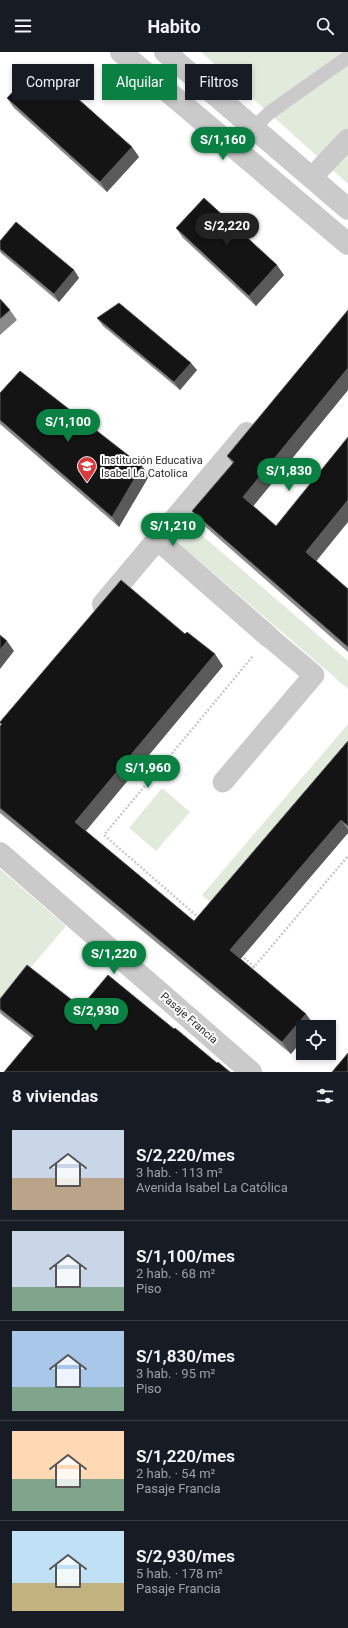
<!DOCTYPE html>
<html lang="es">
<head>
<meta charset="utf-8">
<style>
  :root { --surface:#171b24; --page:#242831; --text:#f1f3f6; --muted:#9ea1a6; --line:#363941; --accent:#0b8043 }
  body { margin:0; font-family:Roboto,sans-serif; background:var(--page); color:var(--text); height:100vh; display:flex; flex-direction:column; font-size:15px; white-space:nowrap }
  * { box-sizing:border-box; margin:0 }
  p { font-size:13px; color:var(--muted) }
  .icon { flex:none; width:22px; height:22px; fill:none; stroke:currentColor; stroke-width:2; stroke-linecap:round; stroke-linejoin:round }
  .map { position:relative; height:1020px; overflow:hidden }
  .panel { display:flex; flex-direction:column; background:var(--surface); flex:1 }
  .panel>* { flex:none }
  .hud { position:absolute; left:12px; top:12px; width:324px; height:36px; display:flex; gap:8px }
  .buttons { position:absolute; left:296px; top:968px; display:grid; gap:8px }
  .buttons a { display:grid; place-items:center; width:40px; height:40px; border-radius:0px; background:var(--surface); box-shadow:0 2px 6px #0003; font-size:20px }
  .price { position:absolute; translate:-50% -34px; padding:0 9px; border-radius:14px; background:var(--accent); color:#fff; font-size:13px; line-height:26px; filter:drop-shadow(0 1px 2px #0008) }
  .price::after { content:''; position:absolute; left:50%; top:24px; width:12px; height:9px; margin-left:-6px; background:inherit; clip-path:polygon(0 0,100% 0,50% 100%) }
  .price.on { background:#222; color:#fff }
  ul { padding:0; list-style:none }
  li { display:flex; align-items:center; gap:12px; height:100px; padding:0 12px }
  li+li { border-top:1px solid var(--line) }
  li span { display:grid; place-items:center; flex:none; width:112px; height:80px; border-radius:0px; color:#555 }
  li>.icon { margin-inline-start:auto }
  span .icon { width:48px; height:48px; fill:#fffc; stroke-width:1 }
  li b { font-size:17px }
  h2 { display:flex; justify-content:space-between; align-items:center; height:48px; padding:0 12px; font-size:17px }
  .tag { padding:0 14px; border-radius:0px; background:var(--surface); box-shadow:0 2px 6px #0003; font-size:14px; line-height:36px }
  .tag.on { background:var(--accent); color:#fff }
  header { display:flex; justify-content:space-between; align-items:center; height:52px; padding:0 12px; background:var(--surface); font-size:18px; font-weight:700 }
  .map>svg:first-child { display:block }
  .green { fill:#e2eadb }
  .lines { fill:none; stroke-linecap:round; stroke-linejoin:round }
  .path { stroke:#cacaca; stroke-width:2.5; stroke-dasharray:2 2; stroke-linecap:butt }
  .service { stroke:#cacaca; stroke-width:14 }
  .pedestrian { stroke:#cacaca; stroke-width:21 }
  .minor { stroke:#cacaca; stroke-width:22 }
  .tertiary { stroke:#cacaca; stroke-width:22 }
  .wall { fill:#8a8a8a }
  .shaded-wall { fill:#5a5a5a }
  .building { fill:#141414; stroke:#5a5a5a }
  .labels { text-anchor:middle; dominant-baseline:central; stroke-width:4; stroke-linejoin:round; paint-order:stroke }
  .poi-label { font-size:11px; fill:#2d2d2d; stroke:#fff; text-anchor:start }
  .street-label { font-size:11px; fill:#2d2d2d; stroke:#fff }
</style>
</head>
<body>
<header><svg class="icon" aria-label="menu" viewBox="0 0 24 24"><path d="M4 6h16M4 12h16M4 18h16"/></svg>Habito<svg class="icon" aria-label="search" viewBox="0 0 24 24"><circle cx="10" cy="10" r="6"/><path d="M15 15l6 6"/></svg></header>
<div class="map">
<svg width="348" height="1020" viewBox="0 0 348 1020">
  <rect width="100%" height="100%" fill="#fff"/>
  <path class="green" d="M201 0H348V132Z
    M190 473 348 609V637L176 489Z
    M348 672V705L219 857 202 843Z
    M162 736 190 760 156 799 129 776Z
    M0 817 66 874 0 952Z"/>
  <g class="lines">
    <path class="path" d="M199 866 104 783 253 604
      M241 903 254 915 348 804"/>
    <path class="service" d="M254 76 269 61 348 5"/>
    <path class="pedestrian" d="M318 119 348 87
      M223 730 314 623 269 585"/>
    <path class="minor" d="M157 487 269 585
      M103 552 247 381
      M0 801 251 1020"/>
    <path class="tertiary" d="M121 0 348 192
      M165 0 348 157"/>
  </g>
  <path class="wall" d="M7 46 132 95 139 105 107 140 14 56Z
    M176 176 284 223 256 254 183 186Z
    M0 189 74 218 79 226 59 250 1 201 0 199Z
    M0 247 10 258 17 268 0 283Z
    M97 266 197 318 180 338 103 274Z
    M348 338 253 454 348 537V600L200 470 192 459 233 412 227 404Z
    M0 341 142 414 149 424 119 475 0 372Z
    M223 614 86 779 194 869 348 689V781L240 907 306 962 314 973 303 975V987L291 1002 0 761V674L1 673 0 671Z
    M0 947 81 955 174 977 217 1011 32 986 1 962 0 960Z"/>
  <path class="shaded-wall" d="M132 95 139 105 107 140 100 130Z
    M277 213 284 223 256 254 249 244Z
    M74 218 79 226 59 250 54 242Z
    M191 311 197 318 180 338 174 330Z
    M348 316V338L251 457 243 445Z
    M142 414 149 424 119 475 112 465Z
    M348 448V470L314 512 306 500Z
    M7 589 14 599 0 617V598Z
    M215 602 223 614 83 782 75 770Z
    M341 768 348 778V781L238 910 230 898Z
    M306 962 314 973 313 975H303V987L291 1002 282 990Z"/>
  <path class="building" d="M39 12 132 95 100 130 7 46Z
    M204 146 277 213 249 244 176 176Z
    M16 170 74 218 54 242 0 197V189Z
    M0 247 10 258 0 267Z
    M119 251 191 311 174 330 97 266Z
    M348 258V316L243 445 276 474 348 385V448L306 500 348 537V595L192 459 234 410 227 404Z
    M20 319 142 414 112 465 0 368V341Z
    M121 528 185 582 187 580 215 602 75 770 194 869 348 689V774L341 768 230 898 306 962 282 990 0 756V674L2 672 0 671V670Z
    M0 583 7 589 0 598Z
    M27 913 81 955 108 923 174 977 175 976 217 1011 218 1010 230 1020H4L34 984 0 957V947Z
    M348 1001V1020H332Z"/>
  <defs>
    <symbol id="school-pin" viewBox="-11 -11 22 30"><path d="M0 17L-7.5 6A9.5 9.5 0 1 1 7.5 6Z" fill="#d83b3d" stroke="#fff"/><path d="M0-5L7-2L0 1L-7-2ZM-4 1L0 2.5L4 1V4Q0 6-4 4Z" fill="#fff"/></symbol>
  </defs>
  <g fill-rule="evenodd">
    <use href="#school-pin" x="76" y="403" width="22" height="30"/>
  </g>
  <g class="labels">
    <g class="poi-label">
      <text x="101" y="408">Institución Educativa<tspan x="101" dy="13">Isabel La Catolica</tspan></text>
    </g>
    <g class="street-label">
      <text transform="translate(189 966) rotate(41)">Pasaje Francia</text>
    </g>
  </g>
</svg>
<div class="buttons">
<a><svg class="icon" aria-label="locate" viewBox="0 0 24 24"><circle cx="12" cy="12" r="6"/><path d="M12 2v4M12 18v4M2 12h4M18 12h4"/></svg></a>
</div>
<b class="price" style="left:223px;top:109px">S/1,160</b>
<b class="price on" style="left:227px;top:195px">S/2,220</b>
<b class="price" style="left:68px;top:391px">S/1,100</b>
<b class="price" style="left:289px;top:440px">S/1,830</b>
<b class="price" style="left:173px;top:495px">S/1,210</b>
<b class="price" style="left:148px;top:737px">S/1,960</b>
<b class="price" style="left:114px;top:923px">S/1,220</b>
<b class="price" style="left:96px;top:980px">S/2,930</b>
<div class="hud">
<a class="tag">Comprar</a>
<a class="tag on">Alquilar</a>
<a class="tag">Filtros</a>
</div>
</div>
<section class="panel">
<h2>8 viviendas<svg class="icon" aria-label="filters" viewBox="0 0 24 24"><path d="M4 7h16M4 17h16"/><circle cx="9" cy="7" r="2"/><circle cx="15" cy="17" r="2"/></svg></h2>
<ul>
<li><span style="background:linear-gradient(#c9d6e8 60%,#b9a48a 0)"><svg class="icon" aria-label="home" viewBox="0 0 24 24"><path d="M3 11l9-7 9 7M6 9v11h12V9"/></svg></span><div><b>S/2,220/mes</b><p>3 hab. · 113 m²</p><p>Avenida Isabel La Católica</p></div></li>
<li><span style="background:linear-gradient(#c9d6e8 70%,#7fa58c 0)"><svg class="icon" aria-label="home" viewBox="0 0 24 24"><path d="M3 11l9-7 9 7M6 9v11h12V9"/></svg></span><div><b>S/1,100/mes</b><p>2 hab. · 68 m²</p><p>Piso</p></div></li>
<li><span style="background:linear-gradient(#a9c7e8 70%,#7fa58c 0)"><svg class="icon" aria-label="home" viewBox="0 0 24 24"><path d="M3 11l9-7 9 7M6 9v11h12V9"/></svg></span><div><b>S/1,830/mes</b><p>3 hab. · 95 m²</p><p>Piso</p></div></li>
<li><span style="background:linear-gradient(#ffd9b3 60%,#7fa58c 0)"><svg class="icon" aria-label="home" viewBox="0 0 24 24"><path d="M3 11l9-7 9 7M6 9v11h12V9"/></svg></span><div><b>S/1,220/mes</b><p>2 hab. · 54 m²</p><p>Pasaje Francia</p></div></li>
<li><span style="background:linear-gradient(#bfe0f5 65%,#c2b280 0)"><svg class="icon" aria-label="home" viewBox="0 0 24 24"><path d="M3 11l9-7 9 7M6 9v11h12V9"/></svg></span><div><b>S/2,930/mes</b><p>5 hab. · 178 m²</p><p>Pasaje Francia</p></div></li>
</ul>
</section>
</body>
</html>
